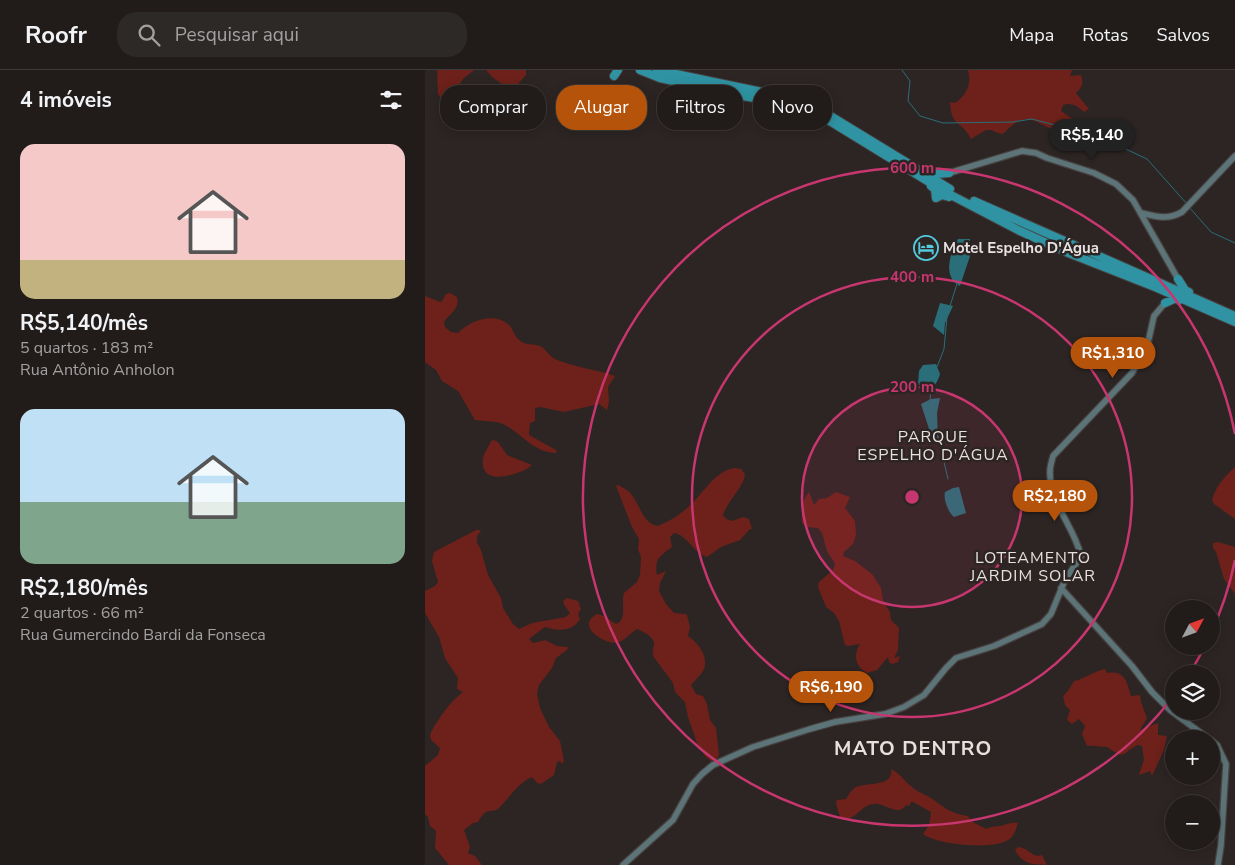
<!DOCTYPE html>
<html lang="pt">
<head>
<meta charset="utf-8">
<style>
  :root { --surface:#211c1a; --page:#2d2927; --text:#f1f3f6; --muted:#a2a1a2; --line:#3e3a39; --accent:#b45309 }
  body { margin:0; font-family:"Nunito Sans",sans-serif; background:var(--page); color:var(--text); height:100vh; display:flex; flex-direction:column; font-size:19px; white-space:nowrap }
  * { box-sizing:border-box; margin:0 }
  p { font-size:16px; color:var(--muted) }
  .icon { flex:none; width:28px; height:28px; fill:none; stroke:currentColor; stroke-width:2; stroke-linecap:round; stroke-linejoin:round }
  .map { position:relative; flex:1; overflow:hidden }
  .drawer { display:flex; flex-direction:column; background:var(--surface); width:425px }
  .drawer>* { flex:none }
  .banner { position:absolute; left:15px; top:15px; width:475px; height:45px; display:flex; gap:10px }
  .needle { width:32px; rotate:49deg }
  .buttons { position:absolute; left:740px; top:530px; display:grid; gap:10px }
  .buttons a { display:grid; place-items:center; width:55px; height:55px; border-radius:50%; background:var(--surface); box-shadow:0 2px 12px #0003,0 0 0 1px var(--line); font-size:25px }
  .price { position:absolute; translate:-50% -42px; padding:0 11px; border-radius:18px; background:var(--accent); color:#fff; font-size:16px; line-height:32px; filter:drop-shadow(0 1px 2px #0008) }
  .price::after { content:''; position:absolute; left:50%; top:30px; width:15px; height:11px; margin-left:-8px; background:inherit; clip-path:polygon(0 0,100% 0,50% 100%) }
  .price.on { background:#222; color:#fff }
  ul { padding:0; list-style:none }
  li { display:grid; align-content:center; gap:10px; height:265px; padding:0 20px }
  li span { display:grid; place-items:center; height:155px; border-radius:15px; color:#555 }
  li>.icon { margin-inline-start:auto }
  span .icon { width:90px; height:90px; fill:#fffc; stroke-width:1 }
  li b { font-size:21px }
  h2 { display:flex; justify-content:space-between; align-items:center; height:60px; padding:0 20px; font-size:21px }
  .chip { padding:0 18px; border-radius:20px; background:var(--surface); box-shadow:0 2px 12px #0003,0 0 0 1px var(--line); font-size:18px; line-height:45px }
  .chip.on { background:var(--accent); color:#fff }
  header { display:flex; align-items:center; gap:30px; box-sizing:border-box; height:70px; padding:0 25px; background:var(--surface); border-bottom:1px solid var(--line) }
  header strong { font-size:24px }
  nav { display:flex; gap:28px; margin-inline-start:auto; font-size:18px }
  .search { width:350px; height:45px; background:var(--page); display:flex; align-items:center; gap:12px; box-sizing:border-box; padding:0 18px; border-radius:20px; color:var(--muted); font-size:19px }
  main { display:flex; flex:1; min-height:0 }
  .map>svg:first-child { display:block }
  .green { fill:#6d211a }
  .water { fill:#2a6e79 }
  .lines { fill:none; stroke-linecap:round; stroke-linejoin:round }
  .stream { stroke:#2a6e79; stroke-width:1 }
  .secondary-casing { stroke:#474140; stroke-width:8 }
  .highway-casing { stroke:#474140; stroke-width:10 }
  .secondary { stroke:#5c7478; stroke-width:5.5 }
  .highway { stroke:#2f93a3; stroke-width:8 }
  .ring { fill:none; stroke:#c8366f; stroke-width:2.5 }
  .labels { text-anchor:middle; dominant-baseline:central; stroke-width:5; stroke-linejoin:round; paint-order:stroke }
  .poi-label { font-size:15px; font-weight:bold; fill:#e8e3e2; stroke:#2c2523; text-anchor:start }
  .neighbourhood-label { font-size:16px; letter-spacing:1px; fill:#e9e0de; stroke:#2c2523 }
  .district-label { font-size:20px; font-weight:bold; letter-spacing:1px; fill:#e9e0de; stroke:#2c2523 }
  .centre { fill:#c8366f; stroke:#2c2523; stroke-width:2.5 }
  .ring-label { font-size:15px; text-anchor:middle; font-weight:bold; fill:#c8366f; stroke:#2c2523; stroke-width:5; stroke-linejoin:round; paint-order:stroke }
</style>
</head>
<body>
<header>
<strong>Roofr</strong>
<div class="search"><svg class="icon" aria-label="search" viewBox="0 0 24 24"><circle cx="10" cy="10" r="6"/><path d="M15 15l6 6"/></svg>Pesquisar aqui</div>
<nav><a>Mapa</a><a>Rotas</a><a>Salvos</a></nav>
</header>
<main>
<section class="drawer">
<h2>4 imóveis<svg class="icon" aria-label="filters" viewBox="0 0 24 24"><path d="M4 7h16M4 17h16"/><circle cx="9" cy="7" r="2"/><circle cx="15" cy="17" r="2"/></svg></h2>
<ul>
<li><span style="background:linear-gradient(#f6c9c9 75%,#c2b280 0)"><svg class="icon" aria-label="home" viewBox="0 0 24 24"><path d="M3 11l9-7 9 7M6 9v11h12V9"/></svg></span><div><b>R$5,140/mês</b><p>5 quartos · 183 m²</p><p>Rua Antônio Anholon</p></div></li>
<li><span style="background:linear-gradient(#bfe0f5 60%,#7fa58c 0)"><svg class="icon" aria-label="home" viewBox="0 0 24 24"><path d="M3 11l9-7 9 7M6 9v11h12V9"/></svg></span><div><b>R$2,180/mês</b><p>2 quartos · 66 m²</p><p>Rua Gumercindo Bardi da Fonseca</p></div></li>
</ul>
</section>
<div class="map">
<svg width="810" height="795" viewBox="0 0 810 795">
  <rect width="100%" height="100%" fill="#2c2523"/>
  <path class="green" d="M12 0H49C45 4 39 7 36 12 31 22 35 32 20 34L13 24Z
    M61 0H101V5L93 14 81 17 67 7Z
    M543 0H647L645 6 656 5C659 14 657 17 651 23L664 39 659 42C652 36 647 32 638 35L636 41 668 63 663 69C657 68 651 62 645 62 640 62 638 64 634 62 607 52 603 38 578 64L570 62 567 60H561L546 69C537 50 526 58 525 32L530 33C542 25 547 14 543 0Z
    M25 223 32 227C35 239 25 243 19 252L20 257 26 262 33 263C45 251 67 242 83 254 87 257 89 265 94 270 100 276 108 273 115 276 121 279 124 286 130 289 148 297 170 299 190 306L183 317 184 332 182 340 174 334 139 342 115 337 110 338V351L105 353 104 365 131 380 132 382 130 383C106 381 98 364 78 354 68 350 59 352 50 350L33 321 17 311 11 300 0 292V226L15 232 17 231 21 224Z
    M69 370 73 372 82 385 107 395C96 405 54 418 58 389 58 384 64 377 66 371Z
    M810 397V449L789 434 787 430C791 416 799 407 810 397Z
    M310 398 316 399 320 404C319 417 303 430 298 445L301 449 307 451 318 447 324 449 327 459H325L315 470 296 477 282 487C269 483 262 465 249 463L245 467 247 477C235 486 229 489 232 505L241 501 235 513 234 521 241 534 249 543 260 544 262 545 265 557 263 566C274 573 287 591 276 604 273 608 269 611 266 615L271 624 278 626 282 634 285 650 291 658 294 685 291 690 286 691 280 686 272 673 263 647 260 632 250 622 248 613 228 586C227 581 229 578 229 573 228 566 217 561 212 559 205 563 200 571 191 573 181 574 149 557 172 544L179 546 191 554 195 552C201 543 196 533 199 523L212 512 215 505 216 487 213 479 214 469 207 457 191 416 193 415C197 417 203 420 206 424 216 436 216 451 232 456 245 452 262 440 271 429 282 417 293 400 310 398Z
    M384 422 389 435 394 429 402 428 411 422 425 427 420 438 430 451 431 465 428 474 419 482 418 486 430 491 447 504 456 518 458 531 465 542 466 550 474 558 473 580 469 588 475 586 473 592 467 594 464 592 463 587 452 600 442 603C430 596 428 585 435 574L423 576 420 575 414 551 409 543 401 537 393 517 394 512 408 500 410 494 402 481 397 463 393 458 382 457 377 453C376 441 377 430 384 422Z
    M51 460H55L56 461 52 466V472L56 480 63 505 76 528 78 538 88 554 94 559 107 553 141 547 145 543 139 535 138 531 142 528 153 531 156 539 153 544 155 549C148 562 132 561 120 557L104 569 108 573 120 570 132 576 143 577 142 580 131 588 127 598 114 615 112 624 115 638 124 657 135 671 139 691 137 694 135 691 132 692 129 705 116 714 112 713 107 707C93 713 85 727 75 737 66 746 63 734 53 752L48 753 39 760 45 777 43 783 50 786 57 795H24L10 778 11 761 5 756 3 747 0 744V696L13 685 15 678C10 672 3 671 6 662 15 646 25 632 38 622L32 619 33 608 20 588 14 567 0 543V521L10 516 13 512 7 491 9 482Z
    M793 472 810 477V524L799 509 791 482 788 478V473Z
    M680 599 682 603C700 600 702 612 706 626L715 625 716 632 722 648 715 660 733 653V665L742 666 739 680 727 706 725 701 714 705 719 690 717 676 712 675C696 684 701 690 682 677 675 677 669 675 662 676L657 664 660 656 654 649 647 654 642 650 645 640 640 635 638 626 643 621 649 611C660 609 669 601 680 599Z
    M466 699C475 703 479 711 487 717 492 722 498 723 504 727 520 737 523 743 543 746L546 751 561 759C567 756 569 757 575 756 581 755 585 752 593 753 591 758 590 764 586 768 572 781 512 775 498 764L504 755 506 742 488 732H486L484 736 481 735C473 748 460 732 448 734 435 736 431 750 417 750L413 741 411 732 412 730 421 729C424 724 426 720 431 717 443 712 469 717 466 699Z
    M593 777C603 777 608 789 617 785L622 795C608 795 597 794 590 780Z"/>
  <path class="water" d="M533 169H545V186L535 216C517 207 525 183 533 169Z
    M515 233 528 236 520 253 519 265 508 256Z
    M511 294 515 304C512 315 505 325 493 314L494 301 498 295Z
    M515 328 512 343 513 370 504 359 496 334 506 329Z
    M534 417 541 443 529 447C523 442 518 429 520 422L528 418Z"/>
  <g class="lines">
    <path class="stream" d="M477 0 485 11 483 31 495 46 518 53 588 52 607 49 675 67 722 89 762 134
      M764 137 786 162 810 173
      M525 236 532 214
      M512 297 519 279 522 247
      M505 331 506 317
      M513 366 523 409"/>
    <defs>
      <path id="secondary" d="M524 103 597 81 611 83 622 88 669 103 691 114 708 130 753 209
        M716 143C732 147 743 150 757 142L810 86
        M636 518 707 596 727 622 745 640 784 669
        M786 670 792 675 801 694 796 775 793 795
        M198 795 248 750 268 714 277 704 288 695 328 677 385 659 410 652 460 644 479 637 499 625 521 598 531 588 569 576 617 554 626 544 640 510 656 486C649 456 624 433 625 401 625 396 627 391 628 386L707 303 722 277 729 246 740 233"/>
      <path id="highway" d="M215 0 235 8 306 24 363 34 386 41 408 53 522 123 595 161 641 182 730 217 810 252
        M232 0 361 27 389 36 525 119
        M189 6 193 0
        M502 102 512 104 524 103
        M506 116 510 119 511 128 517 125 524 127
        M549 131 810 246
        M753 209 760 220 764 222
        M740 233 751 228 754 230"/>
    </defs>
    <use href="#secondary" class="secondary-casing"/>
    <use href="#highway" class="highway-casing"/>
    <use href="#secondary" class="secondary"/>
    <use href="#highway" class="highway"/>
  </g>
  <circle cx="487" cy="427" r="110" fill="#c8366f" fill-opacity=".12"/>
  <g class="ring">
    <circle cx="487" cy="427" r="110"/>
    <circle cx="487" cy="427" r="220"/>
    <path d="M810 490A329 329 0 0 1 786 563M780 576A329 329 0 0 1 766 601M748 627A329 329 0 1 1 810 364"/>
  </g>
  <defs>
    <symbol id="hotel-ring" viewBox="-11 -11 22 22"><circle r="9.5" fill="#2c2523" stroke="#54cade" stroke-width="1.5"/><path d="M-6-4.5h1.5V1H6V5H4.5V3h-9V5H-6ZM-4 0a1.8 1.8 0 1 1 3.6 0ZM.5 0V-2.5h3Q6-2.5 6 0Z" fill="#54cade"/></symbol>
  </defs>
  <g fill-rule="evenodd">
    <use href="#hotel-ring" x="487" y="164" width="28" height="28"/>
  </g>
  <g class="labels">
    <g class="poi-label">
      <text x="518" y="178">Motel Espelho D'Água</text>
    </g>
    <g class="neighbourhood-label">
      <text x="508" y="367">PARQUE<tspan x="508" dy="18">ESPELHO D'ÁGUA</tspan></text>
      <text x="608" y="488">LOTEAMENTO<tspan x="608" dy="18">JARDIM SOLAR</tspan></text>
    </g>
    <g class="district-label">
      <text x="488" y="678">MATO DENTRO</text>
    </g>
  </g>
  <circle cx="487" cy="427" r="8" class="centre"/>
  <g class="ring-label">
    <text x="487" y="103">600 m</text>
    <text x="487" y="212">400 m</text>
    <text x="487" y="322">200 m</text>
  </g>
</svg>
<div class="buttons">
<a><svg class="needle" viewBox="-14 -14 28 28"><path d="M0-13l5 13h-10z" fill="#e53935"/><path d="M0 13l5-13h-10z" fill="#a2a1a2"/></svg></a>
<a><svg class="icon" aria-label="layers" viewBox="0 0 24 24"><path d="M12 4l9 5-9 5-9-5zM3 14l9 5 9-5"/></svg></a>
<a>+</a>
<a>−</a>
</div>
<b class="price on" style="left:667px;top:91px">R$5,140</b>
<b class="price" style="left:688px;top:309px">R$1,310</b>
<b class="price" style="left:630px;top:452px">R$2,180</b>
<b class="price" style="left:406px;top:643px">R$6,190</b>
<div class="banner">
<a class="chip">Comprar</a>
<a class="chip on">Alugar</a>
<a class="chip">Filtros</a>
<a class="chip">Novo</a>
</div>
</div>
</main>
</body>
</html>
